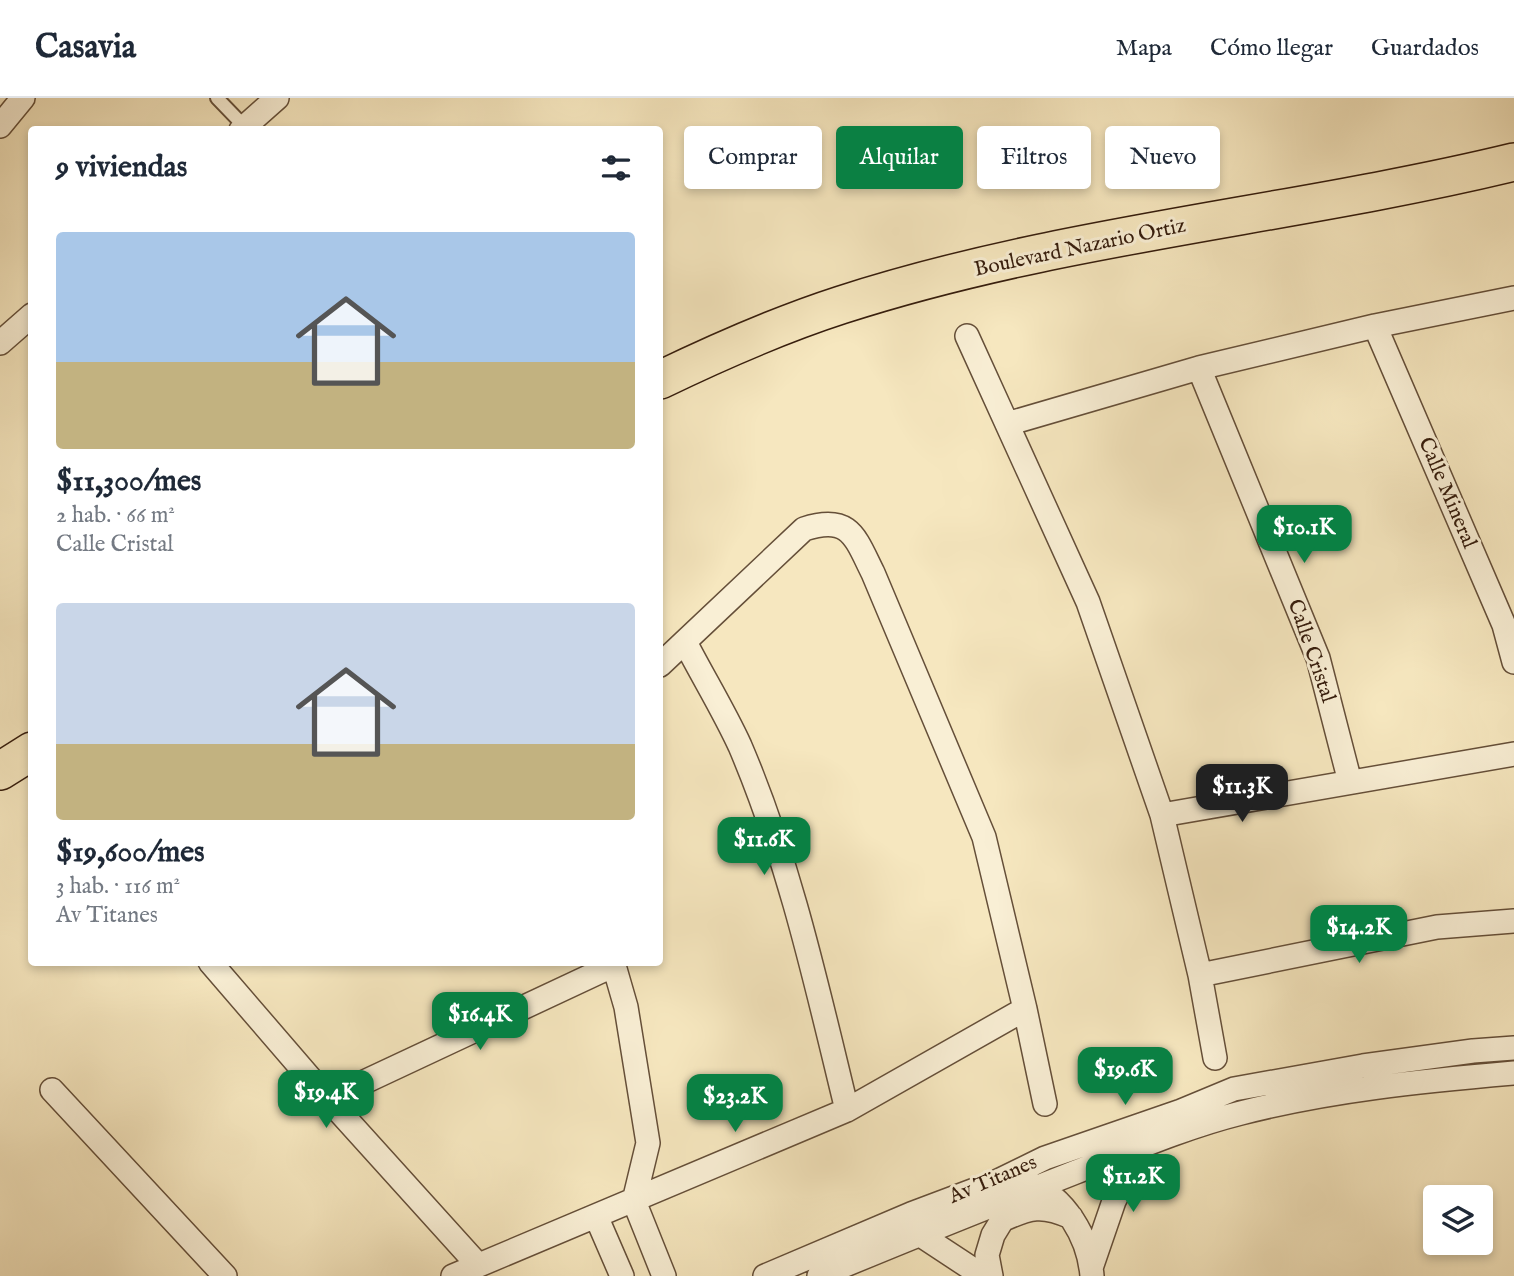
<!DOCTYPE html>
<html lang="es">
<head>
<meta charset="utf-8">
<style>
  :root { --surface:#fff; --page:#f2f2f3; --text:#1f2937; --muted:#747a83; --line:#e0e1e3; --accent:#0b8043 }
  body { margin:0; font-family:"IM FELL English",serif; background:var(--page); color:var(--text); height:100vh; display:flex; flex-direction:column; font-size:26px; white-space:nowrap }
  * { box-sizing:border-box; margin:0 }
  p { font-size:23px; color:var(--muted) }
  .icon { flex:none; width:38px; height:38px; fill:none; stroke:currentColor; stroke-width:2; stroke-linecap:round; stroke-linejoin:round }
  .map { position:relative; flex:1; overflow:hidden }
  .details { position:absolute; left:28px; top:28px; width:635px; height:840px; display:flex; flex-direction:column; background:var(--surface); border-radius:7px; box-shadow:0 4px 10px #0003 }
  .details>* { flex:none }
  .top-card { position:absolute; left:684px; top:28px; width:665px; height:63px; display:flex; gap:14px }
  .tools { position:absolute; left:1423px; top:1087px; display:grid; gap:14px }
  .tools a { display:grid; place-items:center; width:70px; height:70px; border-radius:7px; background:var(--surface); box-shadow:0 4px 10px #0003; font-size:35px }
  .price { position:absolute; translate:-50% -60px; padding:0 16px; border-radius:14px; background:var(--accent); color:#fff; font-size:23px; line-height:46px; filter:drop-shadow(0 2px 4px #0008) }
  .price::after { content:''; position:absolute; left:50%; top:42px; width:21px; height:16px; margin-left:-10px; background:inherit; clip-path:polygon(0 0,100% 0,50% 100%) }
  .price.selected { background:#222; color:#fff }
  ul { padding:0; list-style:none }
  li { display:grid; align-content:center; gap:14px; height:371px; padding:0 28px }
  li span { display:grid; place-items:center; height:217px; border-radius:7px; color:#555 }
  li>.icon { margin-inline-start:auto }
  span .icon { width:126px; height:126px; fill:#fffc; stroke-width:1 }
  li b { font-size:30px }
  h2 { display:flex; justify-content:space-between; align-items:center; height:84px; padding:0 28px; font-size:30px }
  .pill { padding:0 24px; border-radius:7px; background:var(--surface); box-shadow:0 4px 10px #0003; font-size:24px; line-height:63px }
  .pill.selected { background:var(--accent); color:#fff }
  header { display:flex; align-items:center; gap:42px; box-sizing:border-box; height:98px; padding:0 35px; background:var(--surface); border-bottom:2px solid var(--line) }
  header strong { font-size:33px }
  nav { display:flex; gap:38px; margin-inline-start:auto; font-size:24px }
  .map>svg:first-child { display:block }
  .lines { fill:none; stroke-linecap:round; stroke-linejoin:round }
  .service-casing { stroke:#654f39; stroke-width:16 }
  .minor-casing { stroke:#654f39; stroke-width:26 }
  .primary-casing { stroke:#351c0c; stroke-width:40 }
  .service { stroke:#f9efd5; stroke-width:12 }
  .minor { stroke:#f9efd5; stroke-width:23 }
  .primary { stroke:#f6e7bf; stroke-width:37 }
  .labels { text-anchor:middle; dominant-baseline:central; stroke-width:6; stroke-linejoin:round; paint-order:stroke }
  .street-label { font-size:21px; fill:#351c0c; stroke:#f9efd5 }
</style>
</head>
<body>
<header>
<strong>Casavia</strong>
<nav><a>Mapa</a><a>Cómo llegar</a><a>Guardados</a></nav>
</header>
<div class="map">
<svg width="1514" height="1178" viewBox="0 0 1514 1178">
  <rect width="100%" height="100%" fill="#f6e7bf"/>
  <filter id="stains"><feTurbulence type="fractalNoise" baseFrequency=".00286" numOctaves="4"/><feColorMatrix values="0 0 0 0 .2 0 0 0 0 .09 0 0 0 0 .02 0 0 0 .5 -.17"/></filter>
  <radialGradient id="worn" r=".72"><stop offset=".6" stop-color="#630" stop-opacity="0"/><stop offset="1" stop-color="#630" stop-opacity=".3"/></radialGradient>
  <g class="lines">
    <defs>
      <path id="service" d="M217 0 244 28"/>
      <path id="minor" d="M0 28 23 0
        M241 32 277 0
        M1375 228 1504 527 1514 564
        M967 238 1088 504 1162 717
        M0 245 32 217
        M1199 270 1318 560 1350 684
        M1007 326 1199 270 1375 228 1514 200
        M685 544C703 579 724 613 740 648 790 765 817 889 847 1012
        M660 567 804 431C850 416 855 439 873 475L984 739 1025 911 1045 1006
        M210 864 328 1001 478 1167
        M613 864 626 909 648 1045 634 1103 664 1178
        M1200 877 1437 829 1514 823
        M1215 960 1200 877 1162 717 1514 656
        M52 992 225 1178
        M328 1001 614 867
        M1028 1085C1065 1098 1089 1140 1092 1178
        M596 1118 622 1178
        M1002 1122C1030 1109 1042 1106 1071 1119
        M919 1136 983 1178
        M1091 1170 1114 1103 1143 1048
        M453 1178 847 1012 1025 911
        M765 1178 911 1116 996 1084 1045 1060 1181 1013 1234 991 1363 968 1473 953 1514 950
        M819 1178C904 1142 990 1108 1076 1074 1130 1053 1185 1029 1241 1015 1330 992 1422 983 1514 975
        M991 1178 987 1157 993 1137 1020 1093"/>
      <path id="primary" d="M660 282C718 254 779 227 841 207 1060 136 1291 118 1514 64
        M0 673 32 653"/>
    </defs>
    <use href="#service" class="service-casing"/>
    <use href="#minor" class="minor-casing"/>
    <use href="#primary" class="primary-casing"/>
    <use href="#service" class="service"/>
    <use href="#minor" class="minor"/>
    <use href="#primary" class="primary"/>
  </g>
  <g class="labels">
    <g class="street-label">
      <text transform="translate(1080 150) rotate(-12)">Boulevard Nazario Ortiz</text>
      <text transform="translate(1447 395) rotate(67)">Calle Mineral</text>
      <text transform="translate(1311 553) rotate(71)">Calle Cristal</text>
      <text transform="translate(993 1082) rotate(-23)">Av Titanes</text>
    </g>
  </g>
  <rect width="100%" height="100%" filter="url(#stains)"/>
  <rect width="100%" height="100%" fill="url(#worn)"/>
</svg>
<div class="tools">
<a><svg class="icon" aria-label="layers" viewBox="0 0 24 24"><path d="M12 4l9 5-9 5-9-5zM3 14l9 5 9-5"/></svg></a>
</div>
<b class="price" style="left:1304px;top:467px">$10.1K</b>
<b class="price selected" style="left:1242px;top:726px">$11.3K</b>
<b class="price" style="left:764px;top:779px">$11.6K</b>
<b class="price" style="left:1359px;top:867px">$14.2K</b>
<b class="price" style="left:480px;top:954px">$16.4K</b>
<b class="price" style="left:1125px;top:1009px">$19.6K</b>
<b class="price" style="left:326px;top:1032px">$19.4K</b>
<b class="price" style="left:735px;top:1036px">$23.2K</b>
<b class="price" style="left:1133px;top:1116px">$11.2K</b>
<div class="top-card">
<a class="pill">Comprar</a>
<a class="pill selected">Alquilar</a>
<a class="pill">Filtros</a>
<a class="pill">Nuevo</a>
</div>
<section class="details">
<h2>9 viviendas<svg class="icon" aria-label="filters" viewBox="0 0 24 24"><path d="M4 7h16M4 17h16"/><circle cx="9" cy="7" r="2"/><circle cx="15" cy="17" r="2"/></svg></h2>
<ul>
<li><span style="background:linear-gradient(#a9c7e8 60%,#c2b280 0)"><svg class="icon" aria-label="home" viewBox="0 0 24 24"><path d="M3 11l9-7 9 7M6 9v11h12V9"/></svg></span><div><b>$11,300/mes</b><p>2 hab. · 66 m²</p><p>Calle Cristal</p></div></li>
<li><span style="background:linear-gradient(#c9d6e8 65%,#c2b280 0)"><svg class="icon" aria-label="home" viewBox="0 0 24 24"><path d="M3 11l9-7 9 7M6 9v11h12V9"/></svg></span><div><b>$19,600/mes</b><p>3 hab. · 116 m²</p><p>Av Titanes</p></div></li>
</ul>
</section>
</div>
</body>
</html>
